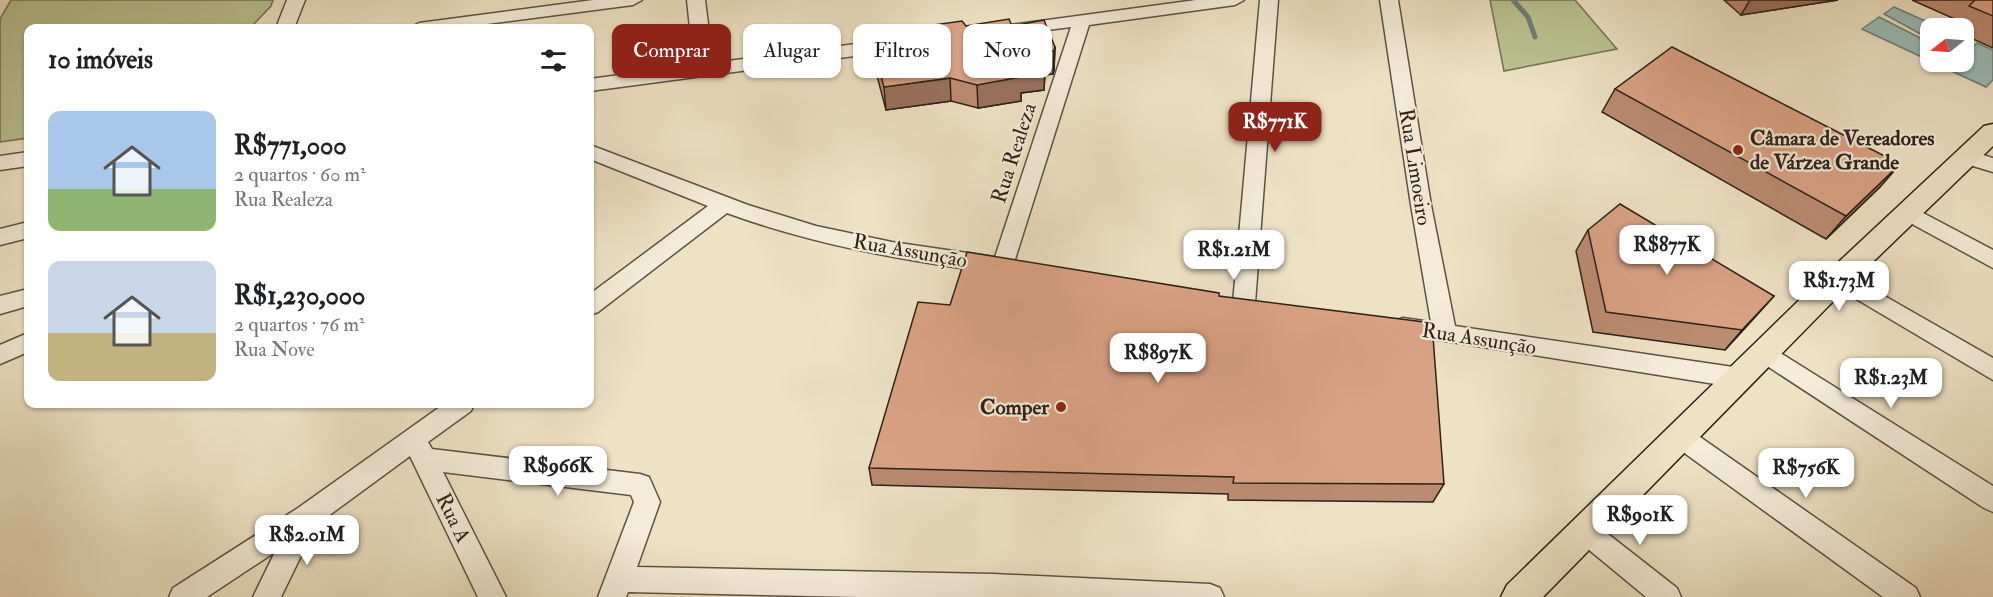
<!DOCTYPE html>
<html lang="pt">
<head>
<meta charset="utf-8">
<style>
  :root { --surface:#fff; --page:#f2f2f2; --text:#202124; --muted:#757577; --accent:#8f2418 }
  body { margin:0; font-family:"IM FELL Double Pica",serif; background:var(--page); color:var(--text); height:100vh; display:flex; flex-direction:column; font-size:22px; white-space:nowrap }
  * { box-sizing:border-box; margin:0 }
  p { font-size:20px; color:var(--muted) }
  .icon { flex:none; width:33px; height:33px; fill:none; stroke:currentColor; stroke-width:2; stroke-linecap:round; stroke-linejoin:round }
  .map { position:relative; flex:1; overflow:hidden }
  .side { position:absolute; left:24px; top:24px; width:570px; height:384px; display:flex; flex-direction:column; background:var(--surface); border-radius:12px; box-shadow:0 2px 4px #0004 }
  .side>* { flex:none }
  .hud { position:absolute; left:612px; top:24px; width:570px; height:54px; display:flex; gap:12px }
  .needle { width:39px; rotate:253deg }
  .fabs { position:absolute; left:1920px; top:18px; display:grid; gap:12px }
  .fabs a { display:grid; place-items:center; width:54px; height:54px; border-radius:12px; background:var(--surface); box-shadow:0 2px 4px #0004; font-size:30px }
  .price { position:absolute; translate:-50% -51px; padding:0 14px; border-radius:12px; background:#fff; color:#222; font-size:20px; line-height:39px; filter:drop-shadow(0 2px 3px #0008) }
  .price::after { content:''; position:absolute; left:50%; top:36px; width:18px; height:14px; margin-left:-9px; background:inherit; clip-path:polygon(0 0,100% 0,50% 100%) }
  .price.selected { background:var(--accent); color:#fff }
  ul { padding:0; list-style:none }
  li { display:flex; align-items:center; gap:18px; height:150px; padding:0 24px }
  li span { display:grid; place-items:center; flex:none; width:168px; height:120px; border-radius:12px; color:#555 }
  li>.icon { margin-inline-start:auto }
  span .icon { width:72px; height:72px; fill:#fffc; stroke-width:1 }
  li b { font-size:26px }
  h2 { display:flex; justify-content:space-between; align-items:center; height:72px; padding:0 24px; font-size:26px }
  .pill { padding:0 21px; border-radius:12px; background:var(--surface); box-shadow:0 2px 4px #0004; font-size:21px; line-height:54px }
  .pill.selected { background:var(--accent); color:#fff }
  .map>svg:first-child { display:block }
  .green { fill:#bbc393; stroke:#747257; stroke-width:1.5 }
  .water { fill:#9abdb9; stroke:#6f7f7a; stroke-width:1.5 }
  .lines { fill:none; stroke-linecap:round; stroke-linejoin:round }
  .stream { stroke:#6f7f7a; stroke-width:5 }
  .minor-casing { stroke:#5e5146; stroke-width:3 }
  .major-casing { stroke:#2e211b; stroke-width:3 }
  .minor { fill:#f4ecd9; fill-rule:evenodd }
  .major { fill:#eee2c5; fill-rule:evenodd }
  .wall { fill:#bb8b72; stroke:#2e211b; stroke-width:1.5 }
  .shaded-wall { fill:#99715d; stroke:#2e211b; stroke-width:1.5 }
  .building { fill:#daa285; stroke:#2e211b; stroke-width:1.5 }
  .poi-dot { fill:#8f2418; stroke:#f4ecd9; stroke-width:2 }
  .labels { text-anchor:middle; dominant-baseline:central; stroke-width:4.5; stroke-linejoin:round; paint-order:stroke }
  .poi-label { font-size:21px; font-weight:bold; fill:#2e211b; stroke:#f4ecd9; text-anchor:start }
  .street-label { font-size:21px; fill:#2e211b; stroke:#f4ecd9 }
</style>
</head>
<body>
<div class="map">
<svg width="1993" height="597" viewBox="0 0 1993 597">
  <rect width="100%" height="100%" fill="#eee2c5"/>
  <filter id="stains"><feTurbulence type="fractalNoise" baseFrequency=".00333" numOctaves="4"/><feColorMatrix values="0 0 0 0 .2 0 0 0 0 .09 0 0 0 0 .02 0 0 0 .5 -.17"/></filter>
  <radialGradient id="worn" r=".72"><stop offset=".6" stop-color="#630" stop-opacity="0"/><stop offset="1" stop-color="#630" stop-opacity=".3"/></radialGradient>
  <path class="green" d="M11 0H273L271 6 250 28H28V138L0 142V19Z
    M1490 0H1575L1617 49 1504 71Z"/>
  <path class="water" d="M1894 7 1939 27 1930 28 1928 38 1884 14Z
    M1879 17 1930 43V54L1926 59 1862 29Z
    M1977 43 1993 50V80L1986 87 1947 69 1955 62H1964V54Z"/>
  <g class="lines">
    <path class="stream" d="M1513 0 1528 17 1535 37"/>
    <defs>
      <path id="minor" d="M287 0H305L294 28H276Z
        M593 0H642L633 5 456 28H410L419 23Z
        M687 0H705L713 63 900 38 909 44 900 50 590 91V79L694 65Z
        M1196 0H1244L1235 5 1089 25 1011 272 994 273C903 260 814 245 727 213L598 312 590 315V294L708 206 590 159V145L748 205 816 226 892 242 995 257 1071 27 1016 34 1007 29 1010 25Z
        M1260 0H1278L1255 303 1252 309 1244 312 1236 309 1233 303Z
        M1380 0H1398L1431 205 1455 326 1740 368 1748 371 1752 378 1748 385 1740 388 1395 333 1392 327 1395 321 1403 318 1431 322 1411 205Z
        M1967 150 1993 158V172L1960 162 1957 157 1960 152Z
        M28 152V166L0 170V156Z
        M1908 205 1993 250V268L1901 218 1897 213 1901 208Z
        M28 222V238L0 245V229Z
        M1839 270 1993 358V380L1831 284 1828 278 1831 272Z
        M28 289V306L0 314V296Z
        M28 333V352L0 364V345Z
        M1766 344 1993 486V512L1984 508 1758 360 1754 353 1758 346Z
        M444 404H474L471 411 428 442 432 449 640 474 649 477 660 502 637 567 993 574 1210 584 1220 588 1224 597H859L628 592 626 597H598L634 502 631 495 443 472 506 597H478L410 456 316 525 281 597H253L275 552 207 597H169L173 588 298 508Z
        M1681 426 1690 430 1916 588 1920 597H1883L1672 444 1669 437 1672 430Z
        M1585 519 1594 523 1677 588 1681 597H1646L1576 539 1572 531 1576 523Z"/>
      <path id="major" d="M1993 124V146L1849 285 1543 597H1501L1507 585 1829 271 1984 126Z"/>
    </defs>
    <use href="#minor" class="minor-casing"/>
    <use href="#major" class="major-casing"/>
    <use href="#minor" class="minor"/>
    <use href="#major" class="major"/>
  </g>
  <path class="wall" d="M1724 0H1838L1741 15Z
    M1912 0H1993V48L1964 35V28H1950L1957 20Z
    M966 26 1055 47 1054 70 1053 74 1045 75 1044 90 1021 93V101L978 108 951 101 886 110 872 57 869 34Z
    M1615 89 1900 164 1880 187 1826 239 1602 112Z
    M1588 230 1774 296 1725 350 1593 332 1576 251Z
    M1219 296 1444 484 1433 502 1228 500V494L872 485 869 468 950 305Z"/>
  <path class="shaded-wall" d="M1750 0H1838L1741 15Z
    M1055 47 1054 70 1053 74 1054 51Z
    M1045 67 1044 90 1021 93V101L978 108 977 85 1020 70Z
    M950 78 951 101 886 110 884 87Z
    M1900 164 1880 187 1826 239 1846 216Z
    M1774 296 1756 316 1725 350 1742 330Z"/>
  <path class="building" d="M1975 0H1993V16L1969 6Z
    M1009 19 1012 26 1044 20 1055 47 1054 51 1041 52 1045 67 1020 70 1021 77 977 85 950 78 884 87 869 34 962 21 966 26Z
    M1672 47 1900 164 1846 216 1615 89Z
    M1620 204 1774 296 1742 330 1606 312 1588 230Z
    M967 252 1219 293V296L1432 323 1444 484 1233 483 1234 477 869 468 918 302 950 305Z"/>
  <g class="poi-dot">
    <circle cx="1738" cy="150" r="6"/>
    <circle cx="1061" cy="407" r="6"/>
  </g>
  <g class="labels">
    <g class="poi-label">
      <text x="1750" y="138">Câmara de Vereadores<tspan x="1750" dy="24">de Várzea Grande</tspan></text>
      <text x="1049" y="407" text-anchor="end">Comper</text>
    </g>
    <g class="street-label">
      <text transform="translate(1014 153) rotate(-72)">Rua Realeza</text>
      <text transform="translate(1415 167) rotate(81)">Rua Limoeiro</text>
      <text transform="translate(910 251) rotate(10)">Rua Assunção</text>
      <text transform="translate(1479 339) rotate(9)">Rua Assunção</text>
      <text transform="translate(453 518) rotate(64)">Rua A</text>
    </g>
  </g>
  <rect width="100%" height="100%" filter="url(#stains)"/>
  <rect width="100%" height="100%" fill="url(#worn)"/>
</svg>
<div class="fabs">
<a><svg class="needle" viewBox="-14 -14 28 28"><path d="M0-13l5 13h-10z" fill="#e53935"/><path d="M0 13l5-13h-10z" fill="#757577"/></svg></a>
</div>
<b class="price selected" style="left:1275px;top:153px">R$771K</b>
<b class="price" style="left:1667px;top:276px">R$877K</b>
<b class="price" style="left:1234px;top:281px">R$1.21M</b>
<b class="price" style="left:1839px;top:312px">R$1.73M</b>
<b class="price" style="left:1158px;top:384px">R$897K</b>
<b class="price" style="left:1891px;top:409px">R$1.23M</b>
<b class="price" style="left:558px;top:497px">R$966K</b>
<b class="price" style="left:1806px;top:499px">R$756K</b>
<b class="price" style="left:1640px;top:546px">R$901K</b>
<b class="price" style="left:307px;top:566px">R$2.01M</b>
<div class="hud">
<a class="pill selected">Comprar</a>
<a class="pill">Alugar</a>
<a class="pill">Filtros</a>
<a class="pill">Novo</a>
</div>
<section class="side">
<h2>10 imóveis<svg class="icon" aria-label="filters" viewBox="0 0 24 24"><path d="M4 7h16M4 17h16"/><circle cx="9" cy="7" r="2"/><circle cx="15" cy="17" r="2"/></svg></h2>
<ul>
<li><span style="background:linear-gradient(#a9c7e8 65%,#8fb573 0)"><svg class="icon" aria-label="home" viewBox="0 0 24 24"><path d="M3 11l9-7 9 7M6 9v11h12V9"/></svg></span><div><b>R$771,000</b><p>2 quartos · 60 m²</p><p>Rua Realeza</p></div></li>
<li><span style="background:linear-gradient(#c9d6e8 60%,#c2b280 0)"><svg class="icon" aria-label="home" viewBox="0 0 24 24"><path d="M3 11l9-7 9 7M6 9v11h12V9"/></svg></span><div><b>R$1,230,000</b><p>2 quartos · 76 m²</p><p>Rua Nove</p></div></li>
</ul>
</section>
</div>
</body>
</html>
